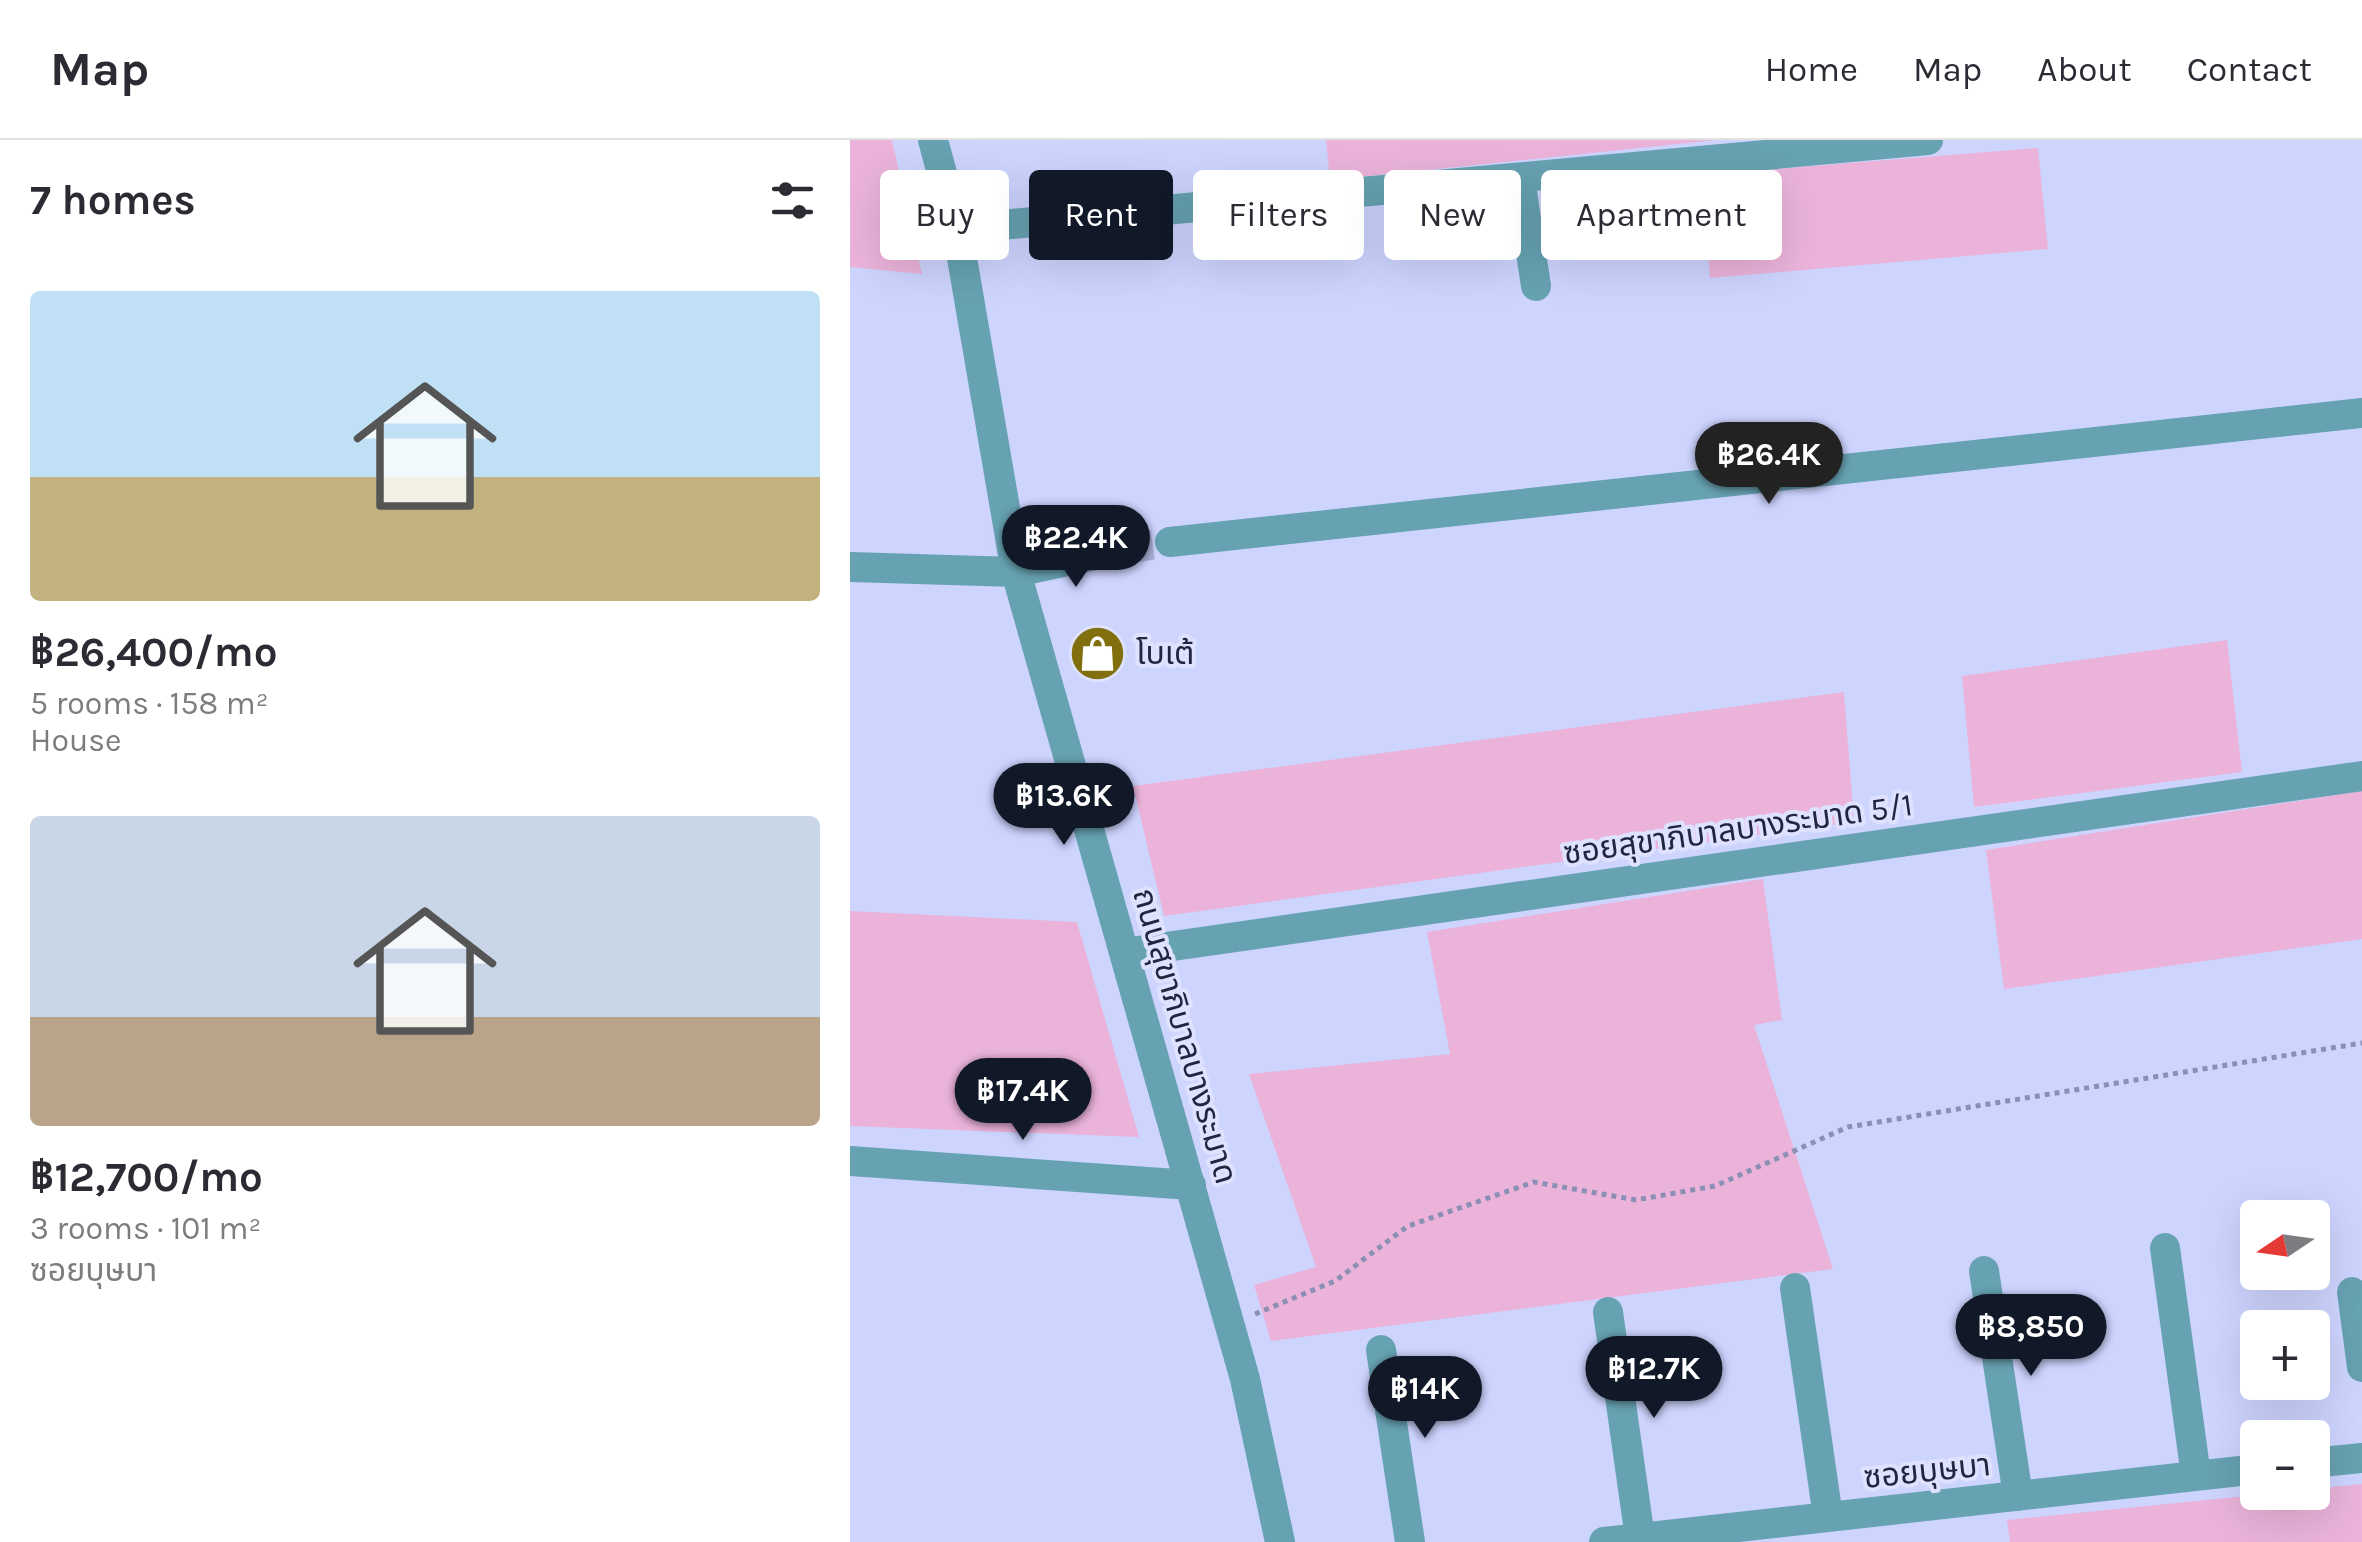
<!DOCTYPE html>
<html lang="en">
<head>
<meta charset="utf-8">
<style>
  :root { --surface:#fff; --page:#f2f2f3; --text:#2b2b33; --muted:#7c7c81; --line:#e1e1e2; --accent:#111827 }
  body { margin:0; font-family:Karla,"Noto Sans Thai",sans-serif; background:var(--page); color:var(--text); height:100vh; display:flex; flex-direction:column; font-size:38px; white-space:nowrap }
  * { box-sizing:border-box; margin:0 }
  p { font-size:32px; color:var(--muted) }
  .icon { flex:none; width:55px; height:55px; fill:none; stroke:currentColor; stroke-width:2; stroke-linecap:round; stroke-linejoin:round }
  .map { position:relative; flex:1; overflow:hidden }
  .panel { display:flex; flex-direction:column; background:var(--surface); width:850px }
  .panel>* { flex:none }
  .top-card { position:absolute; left:30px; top:30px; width:950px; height:90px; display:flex; gap:20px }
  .needle { width:65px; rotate:257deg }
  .buttons { position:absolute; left:1390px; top:1060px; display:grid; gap:20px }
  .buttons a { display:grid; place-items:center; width:90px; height:90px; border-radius:10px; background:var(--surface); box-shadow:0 10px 40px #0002; font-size:50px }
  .price { position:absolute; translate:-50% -85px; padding:0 22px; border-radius:35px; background:var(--accent); color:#fff; font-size:32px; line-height:65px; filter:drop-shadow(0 2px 5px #0008) }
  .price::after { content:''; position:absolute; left:50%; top:60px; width:30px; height:22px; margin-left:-15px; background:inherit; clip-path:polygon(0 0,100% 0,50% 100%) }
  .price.on { background:#222; color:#fff }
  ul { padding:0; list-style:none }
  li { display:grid; align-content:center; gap:20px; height:530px; padding:0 30px }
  li span { display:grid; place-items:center; height:310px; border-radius:10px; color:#555 }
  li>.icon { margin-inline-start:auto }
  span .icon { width:180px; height:180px; fill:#fffc; stroke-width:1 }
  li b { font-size:42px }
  h2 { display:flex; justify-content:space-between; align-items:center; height:120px; padding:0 30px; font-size:42px }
  .tag { padding:0 35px; border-radius:10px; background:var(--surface); box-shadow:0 10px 40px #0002; font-size:35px; line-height:90px }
  .tag.on { background:var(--accent); color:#fff }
  header { display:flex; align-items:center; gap:60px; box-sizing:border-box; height:140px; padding:0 50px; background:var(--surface); border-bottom:2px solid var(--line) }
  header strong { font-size:48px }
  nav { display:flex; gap:55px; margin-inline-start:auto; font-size:35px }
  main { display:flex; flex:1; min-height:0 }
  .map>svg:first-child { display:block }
  .green { fill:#ebb3da }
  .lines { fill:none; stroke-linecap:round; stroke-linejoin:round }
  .minor-tunnel { stroke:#abb1d8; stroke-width:30; stroke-dasharray:30 15; stroke-linecap:butt }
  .path { stroke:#8a8fb3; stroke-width:5; stroke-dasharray:5 5; stroke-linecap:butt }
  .minor { stroke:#67a2b2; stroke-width:30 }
  .labels { text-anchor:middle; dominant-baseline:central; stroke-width:8; stroke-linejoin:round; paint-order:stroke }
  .poi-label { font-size:32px; fill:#22253f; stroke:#dee2ff; text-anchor:start }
  .street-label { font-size:32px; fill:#22253f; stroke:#dee2ff }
</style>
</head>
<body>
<header>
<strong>Map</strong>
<nav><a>Home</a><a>Map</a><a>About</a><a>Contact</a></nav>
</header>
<main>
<section class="panel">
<h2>7 homes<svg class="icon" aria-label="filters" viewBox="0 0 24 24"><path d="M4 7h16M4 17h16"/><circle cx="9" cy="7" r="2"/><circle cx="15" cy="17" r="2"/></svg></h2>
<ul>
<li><span style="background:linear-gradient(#bfe0f5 60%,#c2b280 0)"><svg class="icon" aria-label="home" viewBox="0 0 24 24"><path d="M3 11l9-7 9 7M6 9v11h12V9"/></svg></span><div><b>฿26,400/mo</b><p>5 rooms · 158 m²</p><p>House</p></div></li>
<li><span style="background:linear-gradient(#c9d6e8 65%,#b9a48a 0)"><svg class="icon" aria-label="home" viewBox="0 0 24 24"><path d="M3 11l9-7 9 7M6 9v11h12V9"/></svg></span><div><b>฿12,700/mo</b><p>3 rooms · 101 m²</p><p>ซอยบุษบา</p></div></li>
</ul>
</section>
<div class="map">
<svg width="1512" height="1402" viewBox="0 0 1512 1402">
  <rect width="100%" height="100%" fill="#cdd4fe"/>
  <path class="green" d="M0 0H42L72 134 0 127Z
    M476 0H866L480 40Z
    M1188 8 1198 109 860 138 851 35Z
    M1377 500 1392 632 1124 667 1112 536Z
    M994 552 1004 682 314 776 283 646Z
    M1512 651V799L1154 849 1136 710Z
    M913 739 932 880 904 885 983 1129 421 1201 404 1145 466 1127 399 934 600 914 577 792Z
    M0 771 227 782 289 997 0 986Z
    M1512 1344V1402H1160L1157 1380 1426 1353 1462 1352 1463 1349Z"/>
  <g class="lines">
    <path class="minor-tunnel" d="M273 409 320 402"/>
    <path class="path" d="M405 1174 485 1141 558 1086 684 1042 786 1060 865 1046 998 987 1512 903"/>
    <path class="minor" d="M83 0 107 89 166 432 395 1239 430 1402
      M670 39 686 146
      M107 89 1078 0
      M320 402 1512 273
      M0 427 166 432 273 409
      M274 813 1512 636
      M0 1021 341 1045
      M1315 1108 1346 1336
      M1134 1131 1168 1356
      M945 1148 978 1377
      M1502 1152 1512 1227
      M758 1172 790 1398
      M531 1210 560 1402
      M1462 1323 1512 1318
      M754 1402 1408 1329"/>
  </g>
  <defs>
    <symbol id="shop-disc" viewBox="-11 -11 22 22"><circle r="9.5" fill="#806f0c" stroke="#dee2ff"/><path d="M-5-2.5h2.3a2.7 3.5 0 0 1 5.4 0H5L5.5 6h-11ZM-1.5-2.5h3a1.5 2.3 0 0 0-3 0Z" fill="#fff"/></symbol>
  </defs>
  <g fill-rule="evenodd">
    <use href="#shop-disc" x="216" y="482" width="63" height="63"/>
  </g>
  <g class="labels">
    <g class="poi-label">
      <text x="286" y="513">โบเต้</text>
    </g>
    <g class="street-label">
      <text transform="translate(888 689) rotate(-8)">ซอยสุขาภิบาลบางระมาด 5/1</text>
      <text transform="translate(335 896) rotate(74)">ถนนสุขาภิบาลบางระมาด</text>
      <text transform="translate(1077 1331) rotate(-6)">ซอยบุษบา</text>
    </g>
  </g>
</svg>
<div class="buttons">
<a><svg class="needle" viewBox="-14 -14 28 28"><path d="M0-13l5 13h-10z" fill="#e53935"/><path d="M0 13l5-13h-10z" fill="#7c7c81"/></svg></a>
<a>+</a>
<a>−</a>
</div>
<b class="price on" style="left:919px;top:367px">฿26.4K</b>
<b class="price" style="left:226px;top:450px">฿22.4K</b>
<b class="price" style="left:214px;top:708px">฿13.6K</b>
<b class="price" style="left:173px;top:1003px">฿17.4K</b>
<b class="price" style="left:1181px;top:1239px">฿8,850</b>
<b class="price" style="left:804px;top:1281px">฿12.7K</b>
<b class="price" style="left:575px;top:1301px">฿14K</b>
<div class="top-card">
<a class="tag">Buy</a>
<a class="tag on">Rent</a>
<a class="tag">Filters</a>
<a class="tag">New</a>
<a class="tag">Apartment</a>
</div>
</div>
</main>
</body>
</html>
